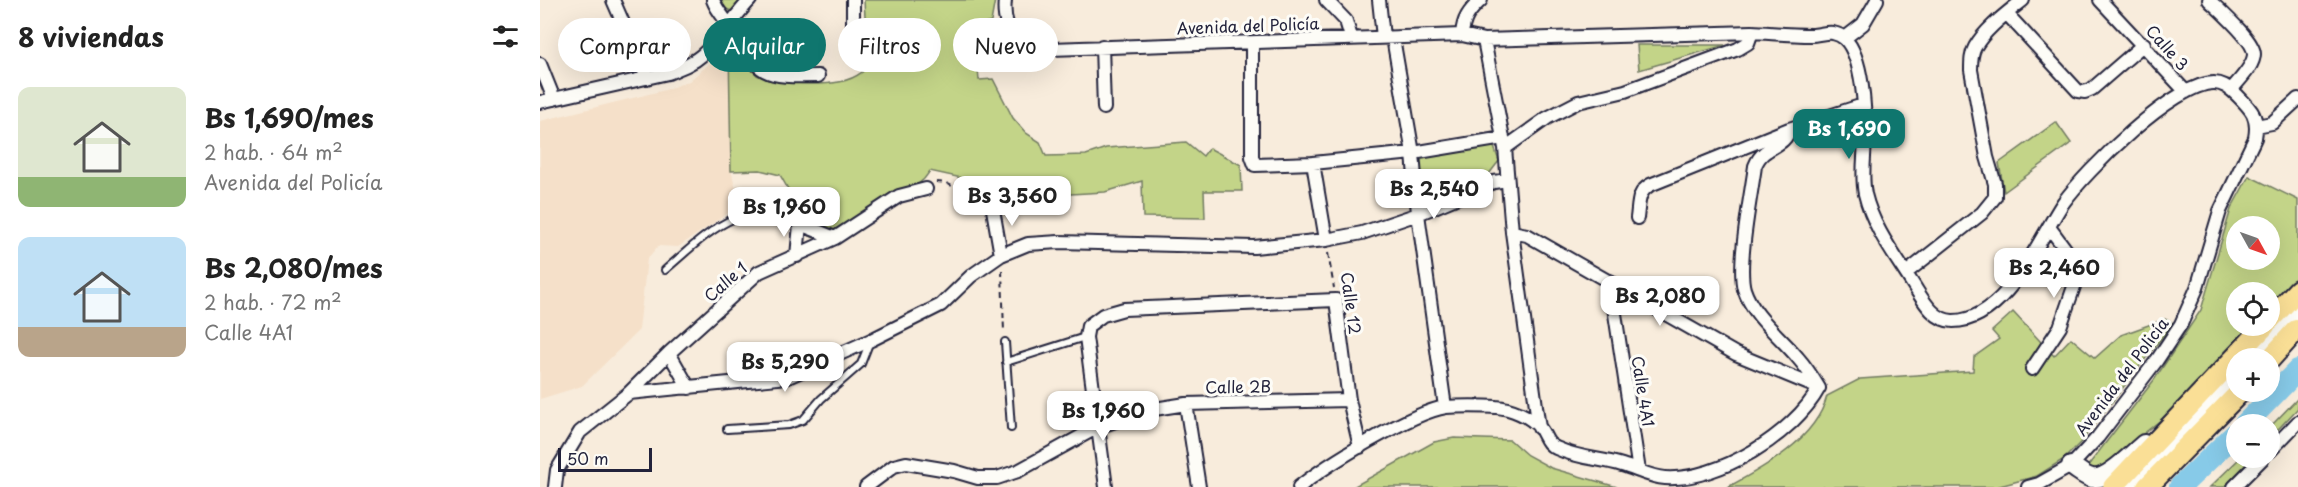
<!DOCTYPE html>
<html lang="es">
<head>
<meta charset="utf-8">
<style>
  :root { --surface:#fff; --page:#f2f2f2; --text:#222; --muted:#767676; --accent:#0f766e }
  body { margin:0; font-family:"Playpen Sans",sans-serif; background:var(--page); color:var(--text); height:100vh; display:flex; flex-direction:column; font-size:22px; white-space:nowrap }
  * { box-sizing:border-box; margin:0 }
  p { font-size:20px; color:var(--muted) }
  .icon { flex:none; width:33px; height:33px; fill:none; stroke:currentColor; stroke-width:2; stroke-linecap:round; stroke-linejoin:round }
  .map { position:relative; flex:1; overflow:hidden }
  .side { display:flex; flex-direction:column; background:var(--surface); width:540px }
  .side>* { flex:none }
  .guide { position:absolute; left:18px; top:18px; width:570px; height:54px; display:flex; gap:12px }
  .needle { width:39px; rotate:130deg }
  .tools { position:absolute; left:1686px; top:216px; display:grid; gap:12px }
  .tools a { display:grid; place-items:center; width:54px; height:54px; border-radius:50%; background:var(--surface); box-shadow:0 6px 24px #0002; font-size:30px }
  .scale { position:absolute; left:18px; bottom:15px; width:94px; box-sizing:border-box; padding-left:6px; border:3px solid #22223b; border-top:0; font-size:16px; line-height:21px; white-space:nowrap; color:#22223b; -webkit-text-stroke:4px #fdfcf7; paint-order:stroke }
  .price { position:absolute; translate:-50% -51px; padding:0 14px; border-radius:12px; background:#fff; color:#222; font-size:20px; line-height:39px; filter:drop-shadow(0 2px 3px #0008) }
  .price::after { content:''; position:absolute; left:50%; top:36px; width:18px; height:14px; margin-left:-9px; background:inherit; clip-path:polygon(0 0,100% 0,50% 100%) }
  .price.selected { background:var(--accent); color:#fff }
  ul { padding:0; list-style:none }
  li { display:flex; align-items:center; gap:18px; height:150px; padding:0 18px }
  li span { display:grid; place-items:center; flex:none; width:168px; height:120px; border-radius:12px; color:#555 }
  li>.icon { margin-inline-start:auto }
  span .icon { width:72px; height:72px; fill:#fffc; stroke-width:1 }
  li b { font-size:26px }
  h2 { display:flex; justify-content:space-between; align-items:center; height:72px; padding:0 18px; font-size:26px }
  .chip { padding:0 21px; border-radius:27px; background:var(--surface); box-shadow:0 6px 24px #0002; font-size:21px; line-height:54px }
  .chip.selected { background:var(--accent); color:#fff }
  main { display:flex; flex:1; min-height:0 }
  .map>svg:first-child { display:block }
  .built { fill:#f5e0c9 }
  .green { fill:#c3d488; stroke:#727b62; stroke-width:1.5; fill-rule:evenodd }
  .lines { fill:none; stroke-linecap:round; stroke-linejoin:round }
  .river { stroke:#87cae8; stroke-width:22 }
  .lane-casing { stroke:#22223b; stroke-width:10 }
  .street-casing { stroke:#22223b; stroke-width:16 }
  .secondary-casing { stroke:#22223b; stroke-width:22 }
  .primary-casing { stroke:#22223b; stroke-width:24 }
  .path { stroke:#22223b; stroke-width:2; stroke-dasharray:6 4.5; stroke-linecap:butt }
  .lane { stroke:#fdfcf7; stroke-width:6 }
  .street { stroke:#fdfcf7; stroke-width:12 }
  .secondary { stroke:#fdfcf7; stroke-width:18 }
  .primary { stroke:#fadf96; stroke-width:20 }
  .labels { text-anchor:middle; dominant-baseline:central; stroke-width:6; stroke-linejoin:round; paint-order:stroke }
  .street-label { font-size:16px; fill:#22223b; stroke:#fdfcf7 }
</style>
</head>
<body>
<main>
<section class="side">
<h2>8 viviendas<svg class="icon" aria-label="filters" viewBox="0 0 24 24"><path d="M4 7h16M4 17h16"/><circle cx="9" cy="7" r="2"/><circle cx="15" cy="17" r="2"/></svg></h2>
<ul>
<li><span style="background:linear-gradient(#dfe7d0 75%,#8fb573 0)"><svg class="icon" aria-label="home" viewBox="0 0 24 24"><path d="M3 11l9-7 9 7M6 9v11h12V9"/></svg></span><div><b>Bs 1,690/mes</b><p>2 hab. · 64 m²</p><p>Avenida del Policía</p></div></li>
<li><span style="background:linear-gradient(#bfe0f5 75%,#b9a48a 0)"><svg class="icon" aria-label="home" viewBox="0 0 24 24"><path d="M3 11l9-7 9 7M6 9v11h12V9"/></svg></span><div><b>Bs 2,080/mes</b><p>2 hab. · 72 m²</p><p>Calle 4A1</p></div></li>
</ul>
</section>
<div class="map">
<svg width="1758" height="487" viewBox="0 0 1758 487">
  <rect width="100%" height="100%" fill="#f8ecdc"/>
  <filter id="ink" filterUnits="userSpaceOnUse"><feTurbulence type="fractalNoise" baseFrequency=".0167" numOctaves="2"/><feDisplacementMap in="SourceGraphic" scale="12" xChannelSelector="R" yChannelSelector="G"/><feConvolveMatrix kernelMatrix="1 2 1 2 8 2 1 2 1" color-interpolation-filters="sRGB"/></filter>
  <g filter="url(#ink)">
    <path class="built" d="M189 47 191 170 200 205 138 247 118 246 107 259 99 330 42 386 0 399V121L125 90 149 81Z"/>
    <path class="green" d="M181 0H204L195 11C186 11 184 7 181 0Z
      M324 0H455L451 22 434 27 439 80 453 79 473 118 486 133 500 142 506 156 546 155 566 148 646 142 663 156 669 148 701 165 702 191H664L665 218 603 217 602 181 565 192 461 198 460 189 449 184 390 171 384 179 371 190 279 240 261 232 269 226 240 175 220 170 191 171 189 47 217 75 228 80C257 83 308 92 328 66Z
      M1097 45H1185L1099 70Z
      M1516 122 1531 143 1464 192 1459 163Z
      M953 144 959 161 945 179 885 197 879 155Z
      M1709 176 1758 200V285L1730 314V292H1696V326H1718L1643 402 1562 467 1553 470 1547 467 1614 380 1661 310 1691 209ZM1696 226H1730V260H1696Z
      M1473 312 1514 356 1531 338 1555 358 1581 335 1625 319 1633 323 1540 443 1524 459 1497 476 1456 487H1188C1225 467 1276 439 1287 396L1320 379 1433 371 1434 357 1459 339 1452 331Z
      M1758 398V408L1730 438V427Z
      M914 438 970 440 987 455 1011 468 1077 487H813L894 442Z
      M1700 458H1712L1684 487H1670Z"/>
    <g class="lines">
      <path class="river" d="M1705 424 1758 370
        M1640 487 1696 433"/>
      <defs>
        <path id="lane" d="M125 270C165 236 205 191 260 224
          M465 342 471 428
          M466 362 545 337
          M187 429 249 425 263 420 281 399 321 364 330 341"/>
        <path id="street" d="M73 0 107 78
          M173 0C177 11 185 18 191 28 220 76 223 77 278 76
          M313 0V38
          M465 0C461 35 480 43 511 49L922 35 944 40 1212 32C1232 33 1251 35 1271 35 1278 35 1286 32 1293 33 1298 34 1302 36 1305 39 1323 57 1325 111 1325 135 1325 155 1321 175 1325 194 1333 228 1356 257 1374 286 1383 300 1394 321 1413 321 1466 321 1499 239 1523 203 1546 171 1634 83 1674 83 1683 83 1691 89 1697 95 1711 109 1719 116 1715 138L1680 211 1657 288 1641 324 1617 360 1558 437 1531 466 1499 484 1488 487
          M786 0 806 21 811 37
          M839 0 843 37
          M1560 0 1646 92
          M1669 0C1679 10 1714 40 1714 54 1714 66 1699 80 1692 89
          M1467 14 1538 91 1545 92 1552 89 1604 44
          M922 35C923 19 929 11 941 0
          M853 38 873 153 878 214 905 407
          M1305 38 1323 24 1337 0
          M944 40 965 148 972 232 999 428
          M712 43V157L715 165 773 163 873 153 963 138
          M562 46 564 108
          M0 64 14 99
          M0 102 128 73C140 68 152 64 162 55 179 40 194 17 210 0
          M1716 126 1732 123 1758 99
          M1249 129C1248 141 1233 146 1224 153 1219 157 1217 161 1215 166 1211 196 1197 264 1204 289 1213 317 1241 337 1258 358 1266 367 1273 378 1279 388
          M965 148 1007 118 1038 102 1085 91 1198 49 1208 43 1212 32
          M773 163 786 240
          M452 204 461 255
          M1097 218C1099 205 1097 192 1110 185L1249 129 1323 105
          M972 232 987 235 1196 354 1279 388
          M257 256 260 224 295 238
          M1366 273 1442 213 1455 197V184L1447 157 1431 70C1431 62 1431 54 1435 47 1445 29 1467 13 1483 0
          M1070 281 1099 471
          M129 353 149 388
          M1492 369 1520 327 1538 275 1529 254 1509 227
          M89 393 129 353 219 272 295 238 359 196 386 189
          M646 404 659 487
          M1730 451 1758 422
          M15 487 17 470 40 432 89 393 248 377 331 340 401 305 431 276 461 255 488 244 519 242 714 247 786 240 822 233 878 214 954 182 967 180
          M326 487 354 466 366 463 414 471 438 478H457L478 471 558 427 608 410 646 404 809 400
          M566 487 546 337 548 326 563 315 584 309 796 300 809 400 820 447
          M759 487C786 465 872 412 906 407 916 406 945 406 956 407 971 408 990 416 1000 428 1006 436 1006 444 1016 448 1040 459 1059 458 1082 465 1096 469 1110 477 1125 478 1179 481 1254 434 1279 388
          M1694 487 1723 458"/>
        <path id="secondary" d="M1711 358 1758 307
          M1531 466C1537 469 1545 477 1552 478 1567 481 1593 453 1604 444
          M1592 487 1696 375"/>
        <path id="primary" d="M1730 320 1758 290
          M1730 359 1756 330
          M1573 487 1725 326
          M1607 487 1700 392"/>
      </defs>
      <use href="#lane" class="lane-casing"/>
      <use href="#street" class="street-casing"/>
      <use href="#secondary" class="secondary-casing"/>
      <use href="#primary" class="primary-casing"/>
      <path class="path" d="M396 182 406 183 440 200
        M788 253 794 288
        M462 270 464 333"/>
      <use href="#lane" class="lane"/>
      <use href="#street" class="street"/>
      <use href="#secondary" class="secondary"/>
      <use href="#primary" class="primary"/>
    </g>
  </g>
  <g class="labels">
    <g class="street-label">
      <text transform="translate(708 25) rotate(-2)">Avenida del Policía</text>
      <text transform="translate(1628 47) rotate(48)">Calle 3</text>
      <text transform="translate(185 281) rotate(-41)">Calle 1</text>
      <text transform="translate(812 303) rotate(82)">Calle 12</text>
      <text transform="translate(1581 376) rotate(-53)">Avenida del Policía</text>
      <text transform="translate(698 386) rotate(-1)">Calle 2B</text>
      <text transform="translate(1104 391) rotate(81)">Calle 4A1</text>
    </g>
  </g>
</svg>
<div class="tools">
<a><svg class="needle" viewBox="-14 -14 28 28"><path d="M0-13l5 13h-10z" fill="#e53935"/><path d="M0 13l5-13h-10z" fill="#767676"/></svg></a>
<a><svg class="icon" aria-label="locate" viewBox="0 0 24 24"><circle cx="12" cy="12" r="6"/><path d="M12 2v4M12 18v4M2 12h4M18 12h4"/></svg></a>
<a>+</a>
<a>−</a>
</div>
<div class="scale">50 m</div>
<b class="price selected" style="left:1309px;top:160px">Bs 1,690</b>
<b class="price" style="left:894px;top:220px">Bs 2,540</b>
<b class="price" style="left:472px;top:227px">Bs 3,560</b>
<b class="price" style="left:244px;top:238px">Bs 1,960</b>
<b class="price" style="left:1514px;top:299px">Bs 2,460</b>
<b class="price" style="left:1120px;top:327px">Bs 2,080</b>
<b class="price" style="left:245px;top:393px">Bs 5,290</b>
<b class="price" style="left:563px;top:442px">Bs 1,960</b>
<div class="guide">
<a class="chip">Comprar</a>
<a class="chip selected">Alquilar</a>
<a class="chip">Filtros</a>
<a class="chip">Nuevo</a>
</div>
</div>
</main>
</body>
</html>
